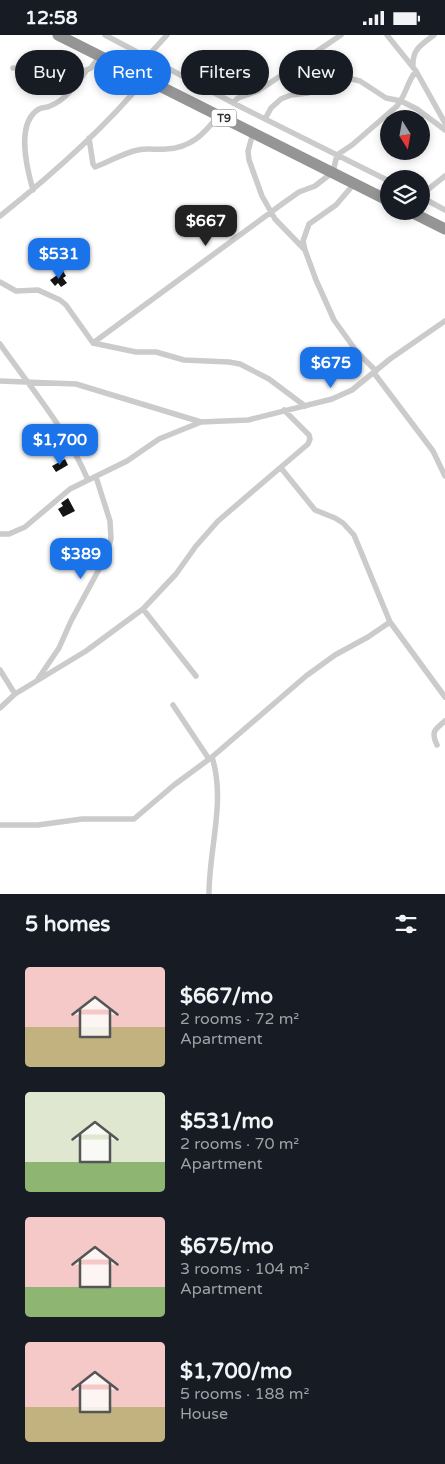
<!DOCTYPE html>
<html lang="en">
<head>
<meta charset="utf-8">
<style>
  :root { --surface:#171b24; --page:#20242c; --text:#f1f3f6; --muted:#9ea1a6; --accent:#1a73e8 }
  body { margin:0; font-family:"Varela Round",sans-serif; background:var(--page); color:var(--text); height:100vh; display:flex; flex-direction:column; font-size:19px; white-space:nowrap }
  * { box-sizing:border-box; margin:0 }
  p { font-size:16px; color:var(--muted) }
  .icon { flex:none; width:28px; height:28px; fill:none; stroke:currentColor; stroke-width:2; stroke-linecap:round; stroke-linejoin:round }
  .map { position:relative; height:859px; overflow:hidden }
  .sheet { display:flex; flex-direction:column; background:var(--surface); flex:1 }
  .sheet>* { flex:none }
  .top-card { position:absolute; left:15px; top:15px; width:415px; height:45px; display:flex; gap:10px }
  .needle { width:32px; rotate:169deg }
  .tools { position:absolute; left:380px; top:75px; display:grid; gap:10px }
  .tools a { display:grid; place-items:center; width:50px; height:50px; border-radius:50%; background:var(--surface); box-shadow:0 2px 8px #0003; font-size:25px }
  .price { position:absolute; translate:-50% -42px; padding:0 11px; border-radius:10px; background:var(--accent); color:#fff; font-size:16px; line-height:32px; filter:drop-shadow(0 1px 2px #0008) }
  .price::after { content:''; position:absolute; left:50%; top:30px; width:15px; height:11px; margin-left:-8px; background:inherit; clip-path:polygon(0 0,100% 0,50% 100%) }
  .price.on { background:#222; color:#fff }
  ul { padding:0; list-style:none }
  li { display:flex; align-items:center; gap:15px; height:125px; padding:0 25px }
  li span { display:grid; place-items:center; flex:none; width:140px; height:100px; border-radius:5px; color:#555 }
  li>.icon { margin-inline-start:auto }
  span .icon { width:60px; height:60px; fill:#fffc; stroke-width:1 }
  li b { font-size:21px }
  h2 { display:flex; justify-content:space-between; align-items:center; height:60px; padding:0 25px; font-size:21px }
  .chip { padding:0 18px; border-radius:22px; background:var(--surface); box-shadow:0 2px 8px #0003; font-size:18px; line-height:45px }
  .chip.on { background:var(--accent); color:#fff }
  .status { display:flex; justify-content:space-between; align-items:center; height:35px; padding:0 25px; background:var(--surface); direction:ltr }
  .status svg { height:14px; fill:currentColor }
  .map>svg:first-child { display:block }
  .building { fill:#151515 }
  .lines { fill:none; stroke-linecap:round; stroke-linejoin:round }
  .street { stroke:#cbcbcb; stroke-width:5.5 }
  .highway { stroke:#959595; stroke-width:11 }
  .labels { text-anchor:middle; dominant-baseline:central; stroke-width:5; stroke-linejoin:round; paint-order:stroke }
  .shield { fill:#fff; stroke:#6d6d6d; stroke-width:1 }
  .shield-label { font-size:11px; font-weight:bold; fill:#2e2e2e }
</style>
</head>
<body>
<div class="status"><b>12:58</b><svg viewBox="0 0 49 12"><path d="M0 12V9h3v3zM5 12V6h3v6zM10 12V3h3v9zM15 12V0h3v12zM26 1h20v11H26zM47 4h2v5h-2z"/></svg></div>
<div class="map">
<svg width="445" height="859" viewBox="0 0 445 859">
  <rect width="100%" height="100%" fill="#fff"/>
  <path class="building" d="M53 34 72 45 67 53 48 43Z
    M63 236 66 241 63 243 67 248 61 252 58 248 55 251 50 245Z
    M65 424 68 430 56 437 52 431Z
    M68 463 75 476 63 482 58 474 63 471 61 468Z"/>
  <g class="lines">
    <path class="street" d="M105 0 241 72 389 146
      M387 0 416 36 445 88
      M413 32C412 14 421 10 434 0
      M13 33H31L58 29 82 37 91 33 100 21
      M138 40 147 22 167 0
      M233 68 238 63 258 56 341 0
      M265 84 271 73 281 64 291 60 308 58 339 41 360 46 386 63 401 66 417 74 445 95
      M253 98 248 116 249 125 262 161 275 184 305 215
      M89 103 93 129 95 132C109 127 123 118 138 115 147 113 156 115 166 114 191 113 204 99 219 80
      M354 149 336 170 309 189 303 206 305 215 316 245 334 285 357 317 376 336
      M33 155C27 134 15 88 39 74 42 72 47 73 50 71 66 65 77 49 86 36
      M421 160 445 141
      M421 162 445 175
      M0 181C53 139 103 95 146 43
      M0 247 16 256 38 255 60 265 66 270 93 308 136 317H156L184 325 229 327 240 329 269 344 305 371
      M93 308 282 169 299 157 315 151 333 137 337 120 352 110 397 71C406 60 407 47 416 36
      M0 309C31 353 67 395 88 445
      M374 338 433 416 445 441
      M0 346 76 349 201 387 248 385 332 364 352 355 390 324 445 286
      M281 433 315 475 335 483 343 488 354 500 390 587 445 662
      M0 499H9L25 492 70 454 127 426 159 404 201 387
      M143 574 196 641
      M0 635 15 659
      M38 644 59 613 71 586 104 525 111 504 110 486 96 442
      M173 670 209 724
      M0 673 15 659 86 616 143 574 176 539 196 511 218 486 308 409 310 404 309 400 284 375
      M437 710C431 697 434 695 445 686
      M0 790H38L82 784H134L174 750 212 722 306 641 335 620 368 602 390 587
      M209 859C209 813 226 766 212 722"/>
    <path class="highway" d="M58 0 389 166
      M409 176 445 194"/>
  </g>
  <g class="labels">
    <rect class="shield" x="211.5" y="74.5" width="25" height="17" rx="4"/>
    <g class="shield-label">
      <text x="224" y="83">T9</text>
    </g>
  </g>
</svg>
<div class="tools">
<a><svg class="needle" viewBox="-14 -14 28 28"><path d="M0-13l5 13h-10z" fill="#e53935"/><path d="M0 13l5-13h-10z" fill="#9ea1a6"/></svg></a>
<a><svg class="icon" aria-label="layers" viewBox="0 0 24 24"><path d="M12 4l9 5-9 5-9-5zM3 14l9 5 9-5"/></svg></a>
</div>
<b class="price on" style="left:206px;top:212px">$667</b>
<b class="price" style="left:59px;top:245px">$531</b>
<b class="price" style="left:331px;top:354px">$675</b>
<b class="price" style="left:60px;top:431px">$1,700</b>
<b class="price" style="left:81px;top:545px">$389</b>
<div class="top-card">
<a class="chip">Buy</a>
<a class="chip on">Rent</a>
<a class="chip">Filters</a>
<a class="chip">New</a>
</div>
</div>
<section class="sheet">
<h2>5 homes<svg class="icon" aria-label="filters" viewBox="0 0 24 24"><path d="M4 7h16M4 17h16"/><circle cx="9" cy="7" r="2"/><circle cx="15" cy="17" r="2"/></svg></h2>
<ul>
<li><span style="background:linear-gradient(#f6c9c9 60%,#c2b280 0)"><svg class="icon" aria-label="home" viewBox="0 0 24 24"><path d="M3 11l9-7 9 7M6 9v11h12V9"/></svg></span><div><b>$667/mo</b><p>2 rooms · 72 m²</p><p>Apartment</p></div></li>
<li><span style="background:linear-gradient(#dfe7d0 70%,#8fb573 0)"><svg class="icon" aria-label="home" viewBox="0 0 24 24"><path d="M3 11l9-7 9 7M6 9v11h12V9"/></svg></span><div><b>$531/mo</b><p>2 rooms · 70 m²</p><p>Apartment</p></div></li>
<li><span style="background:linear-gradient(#f6c9c9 70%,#8fb573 0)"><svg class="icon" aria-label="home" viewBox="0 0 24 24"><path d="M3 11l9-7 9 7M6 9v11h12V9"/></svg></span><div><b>$675/mo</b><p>3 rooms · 104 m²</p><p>Apartment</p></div></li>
<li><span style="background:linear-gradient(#f6c9c9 65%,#c2b280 0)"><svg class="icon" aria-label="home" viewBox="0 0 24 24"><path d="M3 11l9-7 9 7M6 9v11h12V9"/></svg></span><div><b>$1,700/mo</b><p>5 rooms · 188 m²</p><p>House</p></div></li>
</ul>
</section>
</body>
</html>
